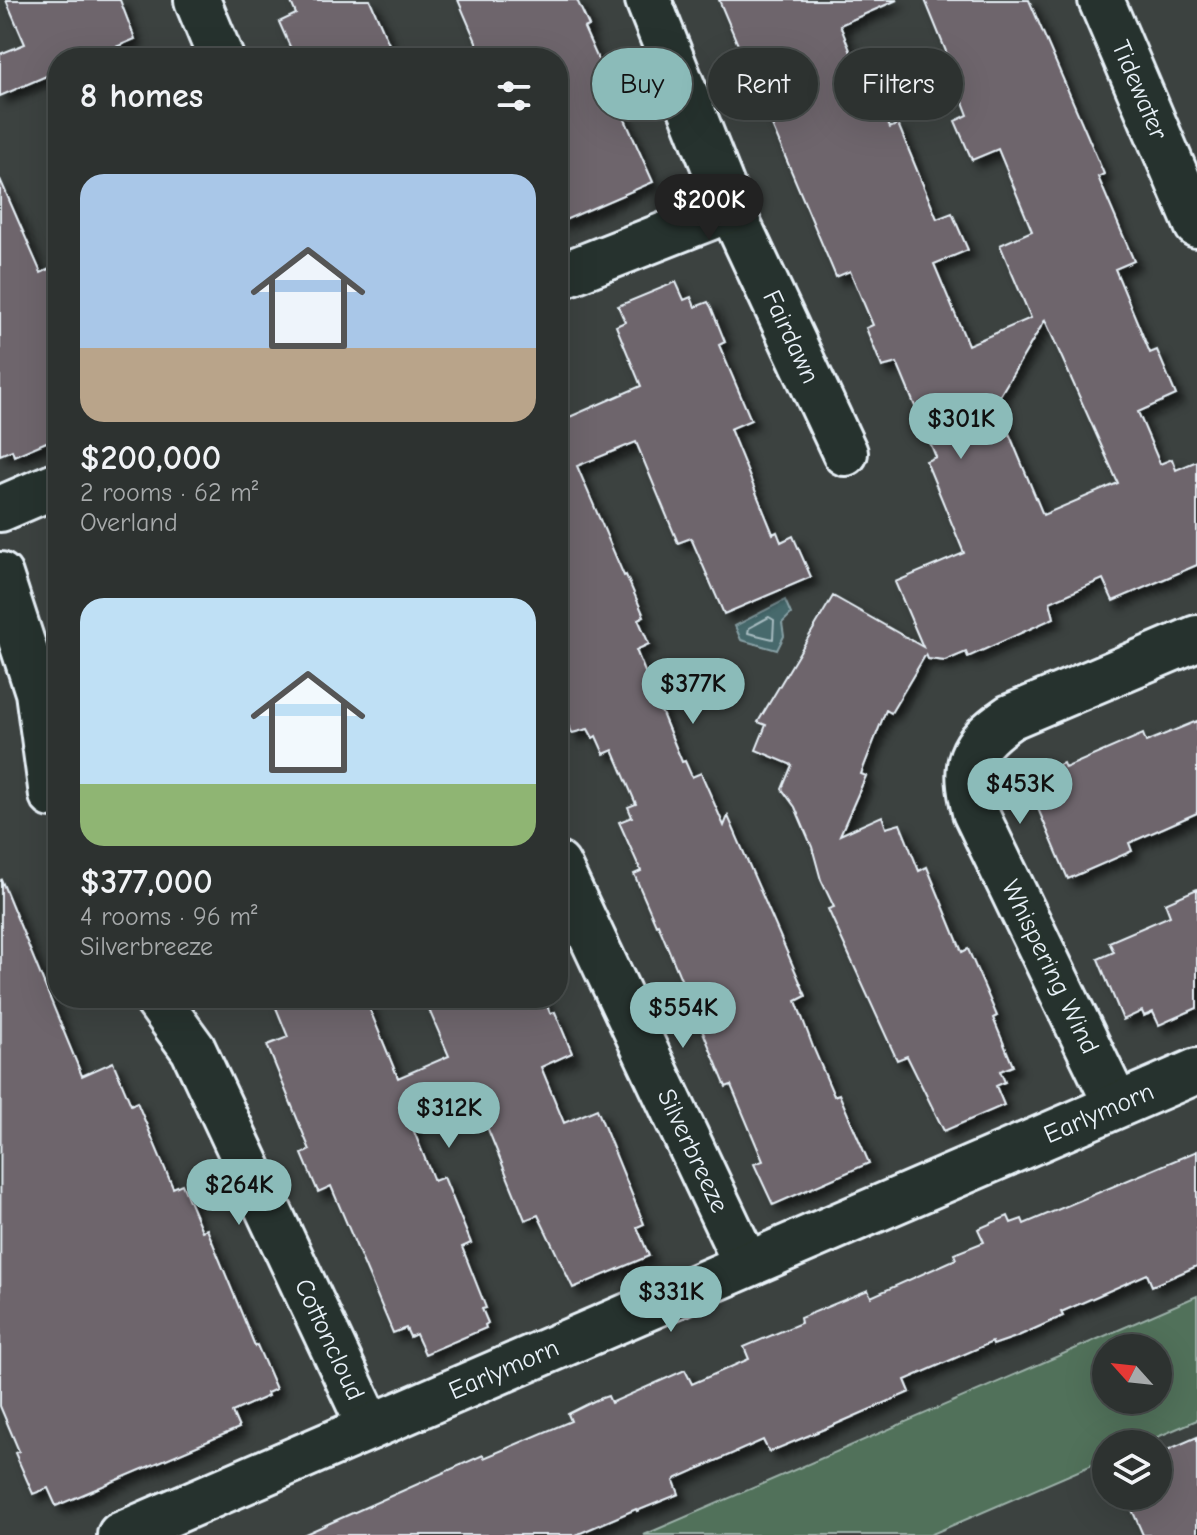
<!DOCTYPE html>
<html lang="en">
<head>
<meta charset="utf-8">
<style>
  :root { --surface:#2d3230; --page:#353a38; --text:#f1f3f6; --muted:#a7aaab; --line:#484d4c; --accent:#8bbbb9 }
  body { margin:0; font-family:"Comic Neue",sans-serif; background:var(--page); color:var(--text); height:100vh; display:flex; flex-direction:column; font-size:30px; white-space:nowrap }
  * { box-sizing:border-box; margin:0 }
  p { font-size:26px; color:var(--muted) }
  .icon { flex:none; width:44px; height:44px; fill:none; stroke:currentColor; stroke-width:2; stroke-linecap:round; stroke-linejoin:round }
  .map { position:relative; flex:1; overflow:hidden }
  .details { position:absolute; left:48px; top:48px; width:520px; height:960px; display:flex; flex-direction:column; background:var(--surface); border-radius:32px; box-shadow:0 8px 32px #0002,0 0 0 2px var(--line) }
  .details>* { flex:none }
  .hud { position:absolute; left:592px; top:48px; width:484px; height:72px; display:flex; gap:16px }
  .needle { width:52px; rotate:297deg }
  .tools { position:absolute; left:1092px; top:1334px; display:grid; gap:16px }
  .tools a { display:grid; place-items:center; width:80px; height:80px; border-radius:50%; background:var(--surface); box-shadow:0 8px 32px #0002,0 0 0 2px var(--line); font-size:40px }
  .price { position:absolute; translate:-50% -68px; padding:0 18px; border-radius:28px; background:var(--accent); color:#111; font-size:26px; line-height:52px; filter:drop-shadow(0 2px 4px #0008) }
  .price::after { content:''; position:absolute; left:50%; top:48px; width:24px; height:18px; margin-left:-12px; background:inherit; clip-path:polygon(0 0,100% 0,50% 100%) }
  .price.on { background:#222; color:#fff }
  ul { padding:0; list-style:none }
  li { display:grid; align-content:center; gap:16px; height:424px; padding:0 32px }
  li span { display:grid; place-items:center; height:248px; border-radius:24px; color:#555 }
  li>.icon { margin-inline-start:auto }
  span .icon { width:144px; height:144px; fill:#fffc; stroke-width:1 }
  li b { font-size:34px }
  h2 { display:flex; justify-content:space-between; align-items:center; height:96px; padding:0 32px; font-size:34px }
  .pill { padding:0 28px; border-radius:36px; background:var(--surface); box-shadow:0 8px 32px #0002,0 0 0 2px var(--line); font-size:28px; line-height:72px }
  .pill.on { background:var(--accent); color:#111 }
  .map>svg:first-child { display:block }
  .green { fill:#51715a; stroke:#9cb1a9; stroke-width:2; fill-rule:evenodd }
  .water { fill:#46696c; stroke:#879fa4; stroke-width:2 }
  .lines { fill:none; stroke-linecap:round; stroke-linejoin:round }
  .shore { stroke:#a7bbc0; stroke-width:2 }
  .building { fill:#6e656c; stroke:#e8f1f8; stroke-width:2; fill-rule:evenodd; filter:url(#shadow) }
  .street-casing { stroke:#e8f1f8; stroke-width:50 }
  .street { stroke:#26332d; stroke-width:44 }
  .labels { text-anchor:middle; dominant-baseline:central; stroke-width:6; stroke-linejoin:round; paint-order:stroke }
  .street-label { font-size:26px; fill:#e8f1f8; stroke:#26332d }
</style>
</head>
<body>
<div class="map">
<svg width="1197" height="1535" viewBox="0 0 1197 1535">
  <defs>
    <filter id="shadow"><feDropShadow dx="7" dy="7" stdDeviation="4" flood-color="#0009"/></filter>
  </defs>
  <rect width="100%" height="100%" fill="#3c4240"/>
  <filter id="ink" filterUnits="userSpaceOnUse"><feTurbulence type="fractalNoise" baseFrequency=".0125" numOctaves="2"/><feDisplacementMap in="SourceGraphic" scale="16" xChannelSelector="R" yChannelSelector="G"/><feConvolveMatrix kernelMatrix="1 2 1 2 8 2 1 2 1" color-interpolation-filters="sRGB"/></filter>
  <g filter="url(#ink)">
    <path class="green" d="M1197 1296V1420L1141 1444H1106V1459L930 1535H644ZM1106 1348H1158V1400H1106Z"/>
    <path class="water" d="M785 600 791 614 782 623 784 636 777 650 741 640 735 626Z"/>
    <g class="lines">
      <path class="shore" d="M769 617 774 620 773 639 748 633 749 628Z"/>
    </g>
    <path class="building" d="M6 0H120L135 39 90 58H58V71L0 96V54L25 44Z
      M290 0H370L395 58H295L279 22 296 14Z
      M458 0H577L589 26 584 28 653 182 558 223V58H483Z
      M719 0H897L840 25 861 78 868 75 890 128 898 124 937 219 952 213 968 250 934 264 968 345 1031 318 1000 245 1032 231 998 149 972 160 955 121 968 115 960 94 963 93 925 0H1029L1104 174 1098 177 1134 261 1115 269 1150 353 1157 350 1176 395 1138 412 1160 464 1172 459 1176 470 1197 461V565L1113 601 1103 579 1050 602 1054 618 968 657 966 652 945 661 928 659 926 654 891 713 886 710 861 774 866 776 840 835 882 816 886 828 900 824 919 871 927 867 962 952 968 949 997 1016 993 1018 1013 1066 1000 1071 1005 1082 996 1086 1004 1105 944 1131 907 1056 897 1060 828 909 834 907 821 880 812 847 795 807 782 789 792 765 756 750 766 725 758 722 833 596 923 647 895 582 964 553 926 461 936 457 897 363 882 367 866 328 873 325 850 271 836 277ZM1045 320 1118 483 1043 515 996 402Z
      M0 179 41 273 58 265V437L14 456 12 450 0 455Z
      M676 282 684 300 691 297 695 307 708 302 711 307 725 342 719 345 751 420 730 429 773 534 777 532 781 542 793 536 811 577 724 614 691 538 678 543 636 442 577 466 624 576 626 575 644 616 638 619 649 644 636 650 661 711 682 762 685 761 692 777 701 773 724 826 728 816 806 996 796 1001 813 1047 834 1096 839 1094 869 1163 773 1205 754 1164 763 1161 731 1085 726 1087 658 924 656 925 634 874 641 871 619 822 632 817 628 807 636 804 613 750 604 754 596 736 593 738 588 729 572 733 558 701V422L641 386 616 326 625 322 618 306Z
      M1197 721V813L1129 843 1132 851 1068 879 1027 783 1031 782 1030 778 1063 763 1065 768 1143 734 1146 742Z
      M1 879 82 1076 113 1062 131 1105 137 1102 173 1188 182 1184 202 1231 207 1229 255 1346 257 1345 276 1389 267 1393 268 1396 232 1412 239 1428 56 1506 48 1488 33 1494 15 1453 19 1451 0 1406Z
      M1197 889V1008L1159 1025 1153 1012 1144 1016 1142 1011 1123 1020 1098 959 1114 952 1109 942 1170 916 1165 903Z
      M272 998H365L398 1078 449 1056 427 1005 443 998H544L550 1013 555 1012 572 1053 541 1067 564 1123 597 1109 644 1224 637 1227 649 1256 573 1288 538 1215 525 1220 470 1085 416 1107 421 1120 411 1124 434 1181 444 1177 471 1243 462 1247 486 1308 482 1309 488 1323 485 1325 486 1328 425 1354 416 1334 410 1337 406 1328 393 1333 331 1186 318 1192 302 1154 310 1150 267 1045 288 1037Z
      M1197 1151V1266L1152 1286 1147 1274 1061 1312 1063 1316 1016 1337 993 1345 992 1342 905 1380 910 1392 834 1425 769 1452 763 1440 677 1478 674 1481 679 1494 637 1511 636 1509 576 1535H303L483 1455 484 1458 571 1421 568 1414 596 1400 608 1396 611 1403 685 1370 692 1384 749 1359 744 1347 801 1323 800 1318 868 1290 871 1297 956 1259 954 1254 984 1242 978 1229 1008 1216 1011 1223 1022 1219 1024 1224Z
      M1197 1437V1535H1143L1126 1496H1158V1454Z"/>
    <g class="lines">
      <defs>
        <g id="street">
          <path d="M197 0 221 58"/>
          <path id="s1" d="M648 0 731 209 845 453"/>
          <path id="s2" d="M1101 0 1197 225"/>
          <path d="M558 277 731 209"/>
          <path d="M0 509 58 484"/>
          <path d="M0 575 38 692 52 795"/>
          <path id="s3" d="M558 865 746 1264"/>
          <path id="s4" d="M156 998 193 1049 370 1427"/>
          <path d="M1116 1104 975 812C963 763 968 746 1010 717L1197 638"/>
          <path id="s5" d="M120 1535 1197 1071"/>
        </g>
      </defs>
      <use href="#street" class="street-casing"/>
      <use href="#street" class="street"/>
    </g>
  </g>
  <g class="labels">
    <g class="street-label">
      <text stroke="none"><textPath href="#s2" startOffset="98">Tidewater</textPath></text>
      <text stroke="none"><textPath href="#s1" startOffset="366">Fairdawn</textPath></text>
      <text transform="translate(1050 967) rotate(64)">Whispering Wind</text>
      <text stroke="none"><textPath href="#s5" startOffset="1066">Earlymorn</textPath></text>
      <text stroke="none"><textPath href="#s3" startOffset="316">Silverbreeze</textPath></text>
      <text stroke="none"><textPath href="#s4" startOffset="384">Cottoncloud</textPath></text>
      <text stroke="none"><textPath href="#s5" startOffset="418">Earlymorn</textPath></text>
    </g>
  </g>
</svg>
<div class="tools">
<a><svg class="needle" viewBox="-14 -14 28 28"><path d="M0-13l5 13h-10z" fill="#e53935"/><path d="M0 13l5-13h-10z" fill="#a7aaab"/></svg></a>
<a><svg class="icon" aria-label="layers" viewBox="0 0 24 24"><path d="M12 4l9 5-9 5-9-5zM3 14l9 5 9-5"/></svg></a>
</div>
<b class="price on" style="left:709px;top:242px">$200K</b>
<b class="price" style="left:961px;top:461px">$301K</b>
<b class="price" style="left:693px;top:726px">$377K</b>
<b class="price" style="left:1020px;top:826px">$453K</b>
<b class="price" style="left:683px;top:1050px">$554K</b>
<b class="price" style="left:449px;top:1150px">$312K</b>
<b class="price" style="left:239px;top:1227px">$264K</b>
<b class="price" style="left:671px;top:1334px">$331K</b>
<div class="hud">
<a class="pill on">Buy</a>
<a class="pill">Rent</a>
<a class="pill">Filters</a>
</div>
<section class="details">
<h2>8 homes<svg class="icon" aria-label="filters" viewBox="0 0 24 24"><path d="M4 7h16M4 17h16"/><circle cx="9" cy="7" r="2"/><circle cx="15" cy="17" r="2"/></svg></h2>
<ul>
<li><span style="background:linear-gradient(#a9c7e8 70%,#b9a48a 0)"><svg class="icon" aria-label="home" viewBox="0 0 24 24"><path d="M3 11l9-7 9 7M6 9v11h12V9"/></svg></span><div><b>$200,000</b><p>2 rooms · 62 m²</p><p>Overland</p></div></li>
<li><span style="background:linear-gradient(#bfe0f5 75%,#8fb573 0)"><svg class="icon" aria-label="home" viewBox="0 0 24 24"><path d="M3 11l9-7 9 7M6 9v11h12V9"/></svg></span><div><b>$377,000</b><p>4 rooms · 96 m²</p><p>Silverbreeze</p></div></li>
</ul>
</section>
</div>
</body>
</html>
